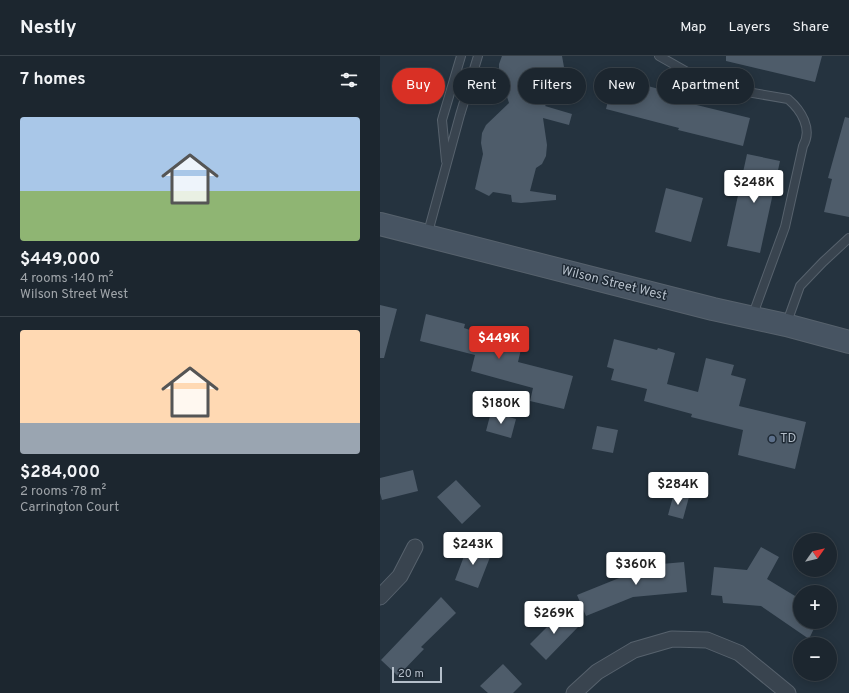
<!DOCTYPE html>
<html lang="en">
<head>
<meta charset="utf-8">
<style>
  :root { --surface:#1c262f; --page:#252e37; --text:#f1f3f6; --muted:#a0a5aa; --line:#3a434b; --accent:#d93025 }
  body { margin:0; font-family:Overpass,sans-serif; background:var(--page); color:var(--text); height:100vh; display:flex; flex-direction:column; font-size:15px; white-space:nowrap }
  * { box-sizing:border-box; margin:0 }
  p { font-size:13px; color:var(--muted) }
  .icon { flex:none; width:22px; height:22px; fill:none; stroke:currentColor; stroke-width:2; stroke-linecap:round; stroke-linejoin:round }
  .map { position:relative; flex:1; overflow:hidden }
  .side { display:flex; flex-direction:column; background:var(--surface); width:380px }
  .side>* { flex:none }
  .top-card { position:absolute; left:12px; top:12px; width:380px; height:36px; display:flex; gap:8px }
  .needle { width:26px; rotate:56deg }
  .controls { position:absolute; left:413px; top:477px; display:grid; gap:8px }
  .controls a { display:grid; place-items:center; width:44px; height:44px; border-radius:50%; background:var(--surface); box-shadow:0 2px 10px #0003,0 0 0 1px var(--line); font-size:20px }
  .scale { position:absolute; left:12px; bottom:10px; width:50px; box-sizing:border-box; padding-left:4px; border:2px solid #b5bfca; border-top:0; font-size:11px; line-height:14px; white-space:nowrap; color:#b5bfca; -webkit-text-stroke:3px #1e2934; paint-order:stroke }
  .price { position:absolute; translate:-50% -34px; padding:0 9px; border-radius:4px; background:#fff; color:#222; font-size:13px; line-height:26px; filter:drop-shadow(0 1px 2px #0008) }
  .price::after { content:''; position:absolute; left:50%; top:24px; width:12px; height:9px; margin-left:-6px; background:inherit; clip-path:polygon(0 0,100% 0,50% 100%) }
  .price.selected { background:var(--accent); color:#fff }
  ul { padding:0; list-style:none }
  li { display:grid; align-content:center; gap:8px; height:212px; padding:0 20px }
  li+li { border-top:1px solid var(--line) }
  li span { display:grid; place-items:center; height:124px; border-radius:4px; color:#555 }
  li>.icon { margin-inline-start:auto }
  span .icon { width:72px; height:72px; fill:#fffc; stroke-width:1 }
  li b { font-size:17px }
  h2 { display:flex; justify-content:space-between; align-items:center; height:48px; padding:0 20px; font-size:17px }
  .pill { padding:0 14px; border-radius:18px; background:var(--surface); box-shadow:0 2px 10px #0003,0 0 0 1px var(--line); font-size:14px; line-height:36px }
  .pill.selected { background:var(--accent); color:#fff }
  header { display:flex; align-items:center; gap:24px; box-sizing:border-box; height:56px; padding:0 20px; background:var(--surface); border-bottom:1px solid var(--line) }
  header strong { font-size:19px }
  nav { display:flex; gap:22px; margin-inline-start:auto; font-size:14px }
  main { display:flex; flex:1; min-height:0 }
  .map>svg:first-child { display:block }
  .building { fill:#4e5c6a }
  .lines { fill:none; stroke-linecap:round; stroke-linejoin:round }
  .service-casing { stroke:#57626d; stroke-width:10 }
  .minor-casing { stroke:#57626d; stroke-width:17 }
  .secondary-casing { stroke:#57626d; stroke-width:24 }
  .service { stroke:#39444f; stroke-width:8 }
  .minor { stroke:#39444f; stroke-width:15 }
  .secondary { stroke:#475462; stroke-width:22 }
  .service-dot { fill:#5c6f8a; stroke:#1e2934; stroke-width:1.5 }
  .labels { text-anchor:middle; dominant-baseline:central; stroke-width:3; stroke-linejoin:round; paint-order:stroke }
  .street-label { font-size:13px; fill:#b5bfca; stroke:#1e2934 }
  .poi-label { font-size:13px; fill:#b5bfca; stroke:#1e2934; text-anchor:start }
</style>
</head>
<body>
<header>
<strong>Nestly</strong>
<nav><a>Map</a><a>Layers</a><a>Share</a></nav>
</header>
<main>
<section class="side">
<h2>7 homes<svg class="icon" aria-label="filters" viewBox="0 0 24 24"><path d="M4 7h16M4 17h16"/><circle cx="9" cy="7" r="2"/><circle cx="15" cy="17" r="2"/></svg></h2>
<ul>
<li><span style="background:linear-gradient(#a9c7e8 60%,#8fb573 0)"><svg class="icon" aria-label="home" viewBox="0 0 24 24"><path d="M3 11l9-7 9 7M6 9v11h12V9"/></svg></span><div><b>$449,000</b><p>4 rooms · 140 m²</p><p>Wilson Street West</p></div></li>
<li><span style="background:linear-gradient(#ffd9b3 75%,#9aa5b1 0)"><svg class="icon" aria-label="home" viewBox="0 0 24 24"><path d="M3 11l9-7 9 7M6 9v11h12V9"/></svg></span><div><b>$284,000</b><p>2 rooms · 78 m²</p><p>Carrington Court</p></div></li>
</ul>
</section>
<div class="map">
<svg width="469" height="637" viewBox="0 0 469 637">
  <rect width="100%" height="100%" fill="#25333f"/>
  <path class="building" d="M122 0H182L186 22 182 30 165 50 192 58 189 69 163 62 167 89 166 100 162 108 156 112 150 135 176 139V144L141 147 132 146 131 139 113 136 109 140 95 133 103 98 101 87 102 77 106 69 129 47 119 16V8Z
    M346 0H442L435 26 346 5Z
    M234 21 294 37 292 43 370 62 363 90 298 74 299 72 226 53Z
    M465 61 469 62V161L444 156 452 123 448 122Z
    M367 98 400 105 380 197 347 190Z
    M286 132 323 142 311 186 275 176Z
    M0 249 17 253 4 302H0Z
    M46 258 85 268 84 272 90 274V275L142 289 138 306 193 320 184 353 150 345 153 332 91 315 95 299 40 285Z
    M234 283 277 294 278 292 295 297 287 328 318 336 326 302 354 309 351 319 366 323 359 350 426 366 415 413 358 399 363 374 311 361 312 358 264 345 267 333 231 324 234 313 227 311Z
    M111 356 136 363 131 382 106 375Z
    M217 370 238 374 233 397 212 393Z
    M33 414 38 435 2 444 0 437V422Z
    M76 424 101 450 82 468 57 441Z
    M294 437 309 441 303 463 288 459Z
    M89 487 112 496 98 532 75 524Z
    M381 491 399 501 387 523 420 543V566H437L429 583 381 550 343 547 342 540 331 539 334 511 367 514Z
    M304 506 307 536 253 541 206 560 197 539 259 514V510Z
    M61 541 76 557 41 591 44 593 18 620 1 604Z
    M183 555 199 570 166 604 150 588Z
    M123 608 142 628 133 637H108L100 630Z"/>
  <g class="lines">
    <defs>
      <path id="service" d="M279 0 332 30 408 43C421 54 433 73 423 90L405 171 372 261
        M66 105 62 64 81 0
        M47 180 80 59 98 0
        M406 269 420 230 443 206 469 182"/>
      <path id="minor" d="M0 541 20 520 35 491
        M194 637 217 616 254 594 292 583 327 584 359 597 408 637"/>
      <path id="secondary" d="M0 168 333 253 406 269 469 286"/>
    </defs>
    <use href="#service" class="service-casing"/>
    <use href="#minor" class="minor-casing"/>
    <use href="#secondary" class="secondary-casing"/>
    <use href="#service" class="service"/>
    <use href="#minor" class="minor"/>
    <use href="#secondary" class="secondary"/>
  </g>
  <circle class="service-dot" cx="392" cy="383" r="4"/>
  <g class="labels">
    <g class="street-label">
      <text transform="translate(234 228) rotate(14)">Wilson Street West</text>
    </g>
    <g class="poi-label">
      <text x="400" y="383">TD</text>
    </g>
  </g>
</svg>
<div class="controls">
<a><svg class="needle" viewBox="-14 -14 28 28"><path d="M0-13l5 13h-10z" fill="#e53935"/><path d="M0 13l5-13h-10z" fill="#a0a5aa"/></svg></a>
<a>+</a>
<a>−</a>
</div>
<div class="scale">20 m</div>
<b class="price" style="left:374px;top:148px">$248K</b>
<b class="price selected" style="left:119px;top:304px">$449K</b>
<b class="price" style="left:121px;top:369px">$180K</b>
<b class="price" style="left:298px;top:450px">$284K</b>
<b class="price" style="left:93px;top:510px">$243K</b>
<b class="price" style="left:256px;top:530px">$360K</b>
<b class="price" style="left:174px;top:579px">$269K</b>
<div class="top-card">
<a class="pill selected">Buy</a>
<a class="pill">Rent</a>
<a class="pill">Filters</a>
<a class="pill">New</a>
<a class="pill">Apartment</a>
</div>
</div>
</main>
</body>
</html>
